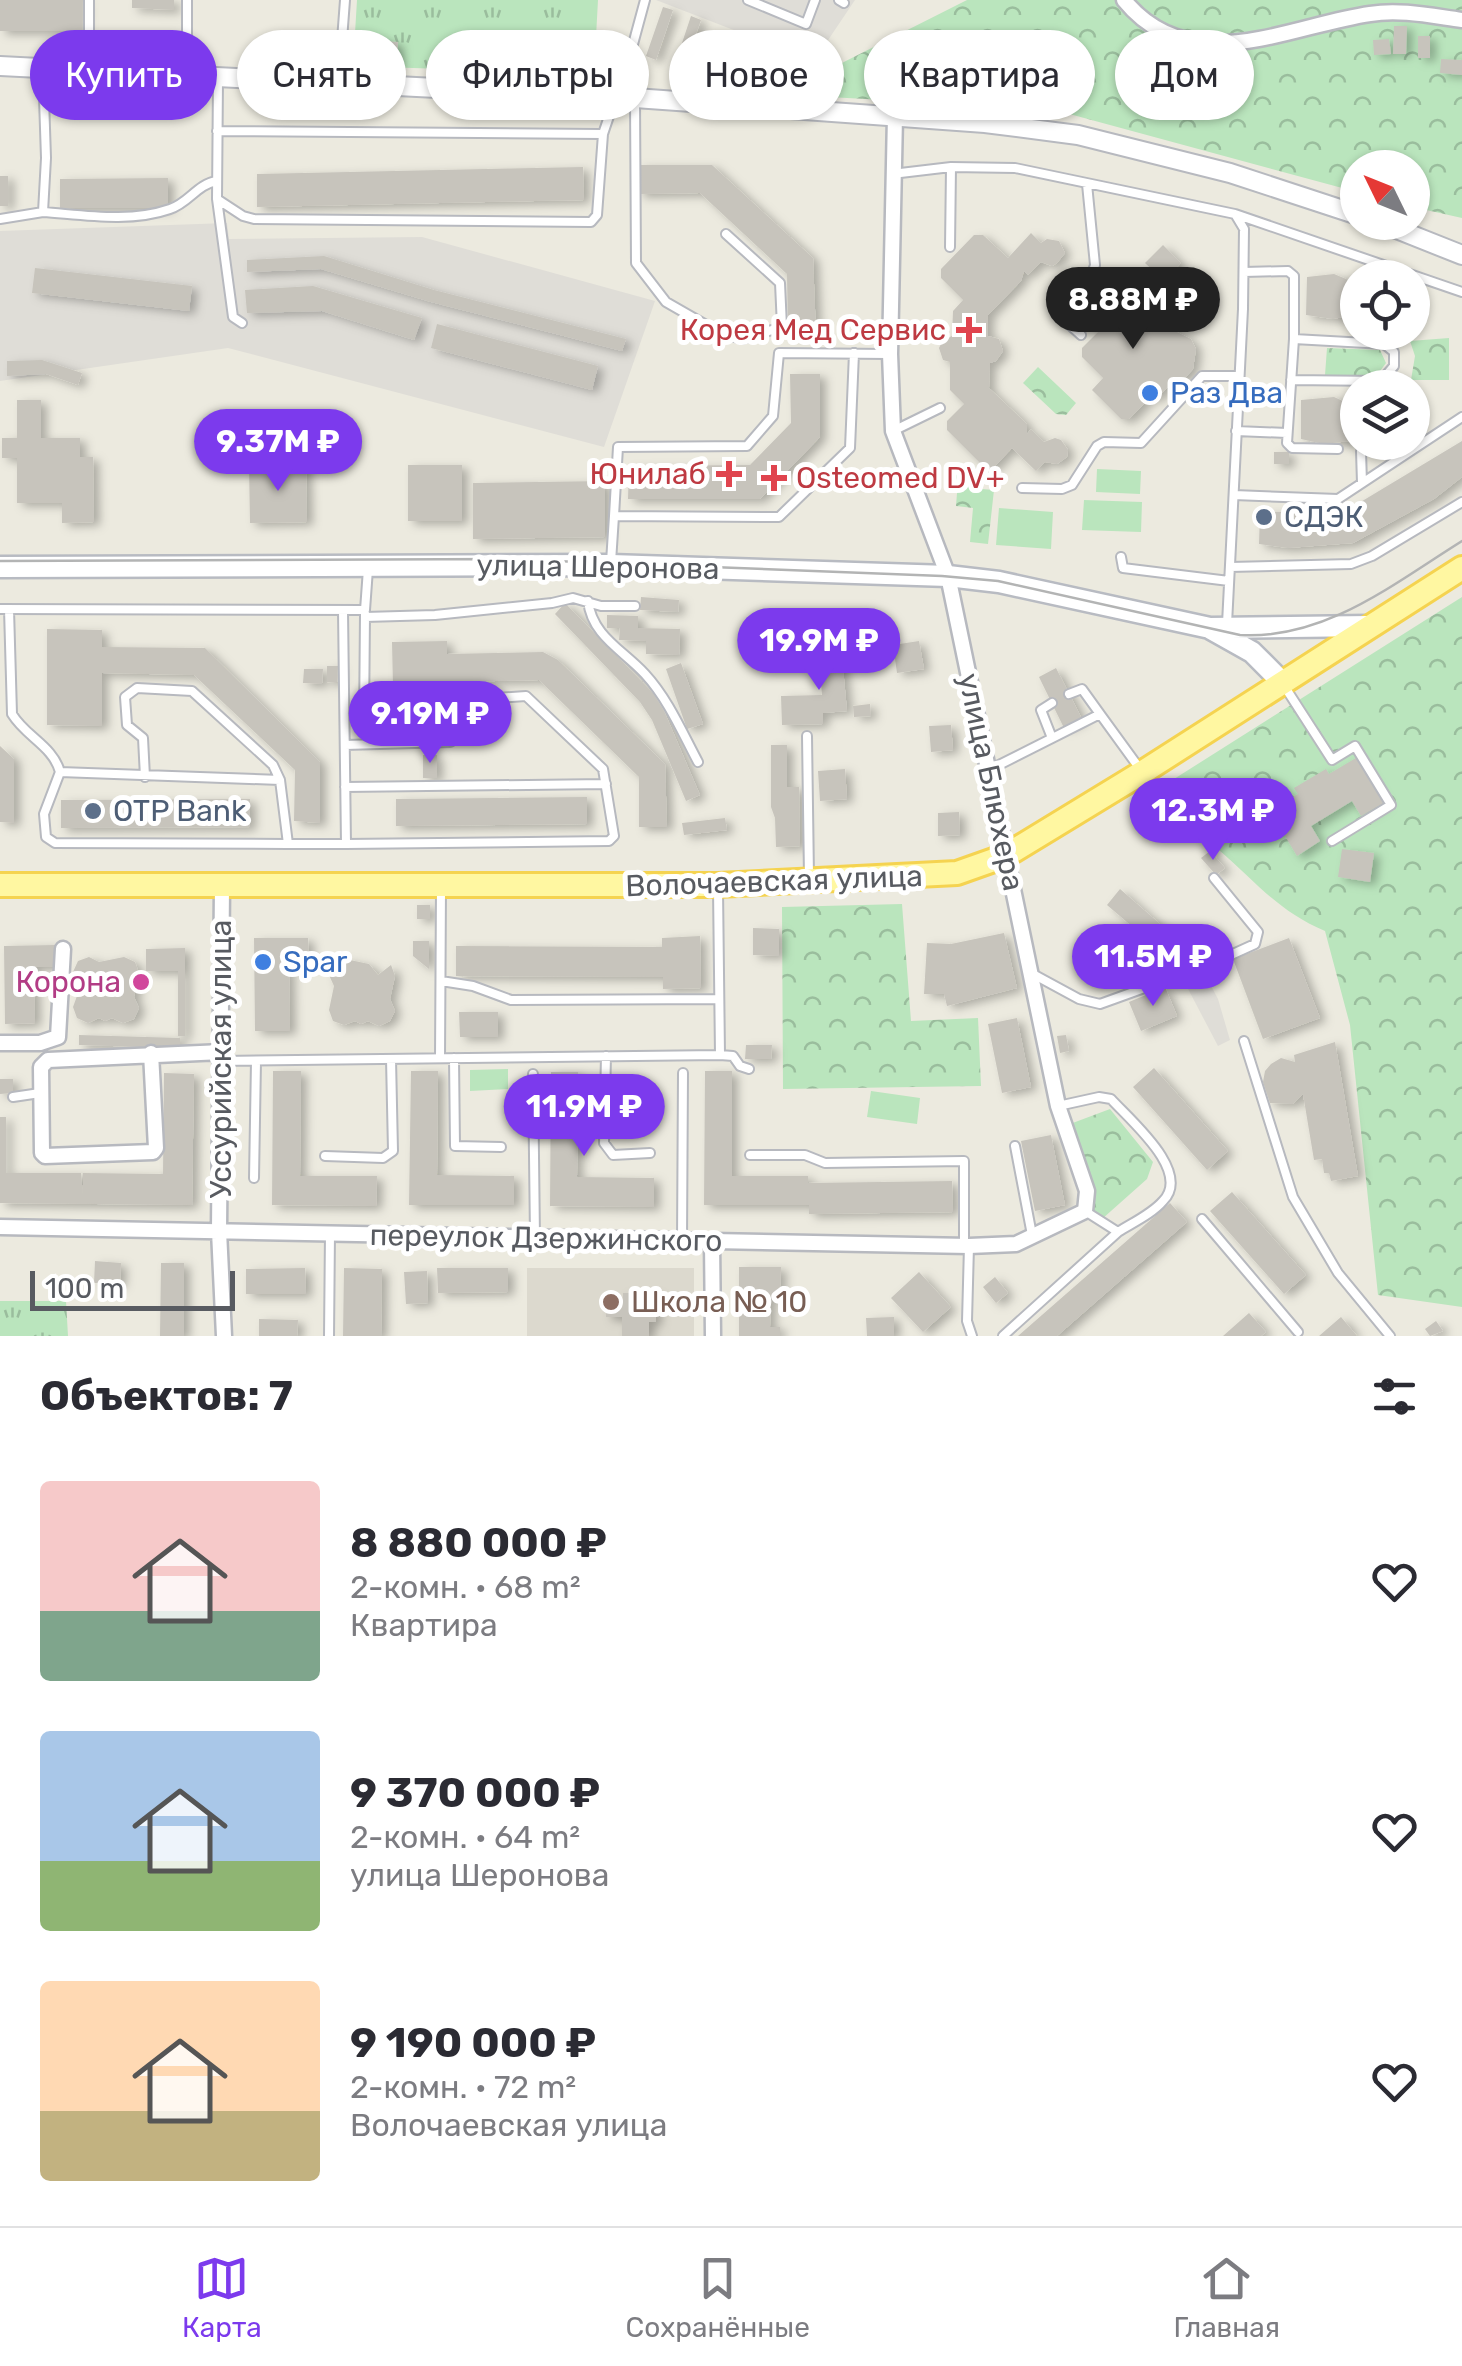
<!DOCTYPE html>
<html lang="ru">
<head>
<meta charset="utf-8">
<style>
  :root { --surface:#fff; --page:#f7f7f7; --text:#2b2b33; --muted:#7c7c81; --line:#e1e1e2; --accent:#7c3aed }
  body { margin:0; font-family:Rubik,sans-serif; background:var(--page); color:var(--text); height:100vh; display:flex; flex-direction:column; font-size:38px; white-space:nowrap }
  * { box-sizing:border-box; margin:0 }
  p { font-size:32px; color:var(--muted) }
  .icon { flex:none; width:55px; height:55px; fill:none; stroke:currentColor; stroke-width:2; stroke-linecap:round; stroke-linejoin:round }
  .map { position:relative; height:1336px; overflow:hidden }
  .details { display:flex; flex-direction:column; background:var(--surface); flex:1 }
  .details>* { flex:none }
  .top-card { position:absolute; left:30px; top:30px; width:1402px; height:90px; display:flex; gap:20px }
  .needle { width:65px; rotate:313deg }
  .fabs { position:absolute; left:1340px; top:150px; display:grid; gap:20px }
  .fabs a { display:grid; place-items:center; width:90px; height:90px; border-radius:50%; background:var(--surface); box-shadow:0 2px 8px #0004; font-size:50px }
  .scale { position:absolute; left:30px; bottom:25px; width:205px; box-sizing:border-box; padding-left:10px; border:5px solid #585b61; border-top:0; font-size:28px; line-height:35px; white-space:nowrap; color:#585b61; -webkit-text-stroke:8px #fff; paint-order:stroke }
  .price { position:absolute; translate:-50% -85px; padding:0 22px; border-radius:35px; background:var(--accent); color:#fff; font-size:32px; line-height:65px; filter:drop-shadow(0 2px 5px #0008) }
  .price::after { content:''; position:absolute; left:50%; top:60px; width:30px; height:22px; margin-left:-15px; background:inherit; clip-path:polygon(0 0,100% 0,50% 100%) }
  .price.current { background:#222; color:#fff }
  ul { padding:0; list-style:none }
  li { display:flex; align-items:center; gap:30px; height:250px; padding:0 40px }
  li span { display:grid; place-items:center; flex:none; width:280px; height:200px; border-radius:10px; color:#555 }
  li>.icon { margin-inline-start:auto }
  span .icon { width:120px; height:120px; fill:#fffc; stroke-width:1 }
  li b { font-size:42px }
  h2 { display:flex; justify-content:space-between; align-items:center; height:120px; padding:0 40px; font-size:42px }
  .tag { padding:0 35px; border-radius:45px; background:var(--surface); box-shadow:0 2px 8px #0004; font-size:35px; line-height:90px }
  .tag.current { background:var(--accent); color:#fff }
  .tab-bar { display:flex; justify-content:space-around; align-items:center; height:140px; border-top:2px solid var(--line); background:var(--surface); font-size:28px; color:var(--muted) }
  .tab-bar a { display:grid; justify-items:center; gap:5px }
  .tab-bar .current { color:var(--accent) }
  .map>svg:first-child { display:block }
  .industrial { fill:#dfddd7 }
  .education { fill:#dcd9ce }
  .grass { fill:url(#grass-tufts) }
  .forest { fill:url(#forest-crowns) }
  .pitch { fill:#bae5bd }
  .building { fill:#c7c4bc; filter:url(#shadow) }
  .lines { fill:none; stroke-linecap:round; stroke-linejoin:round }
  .service-casing { stroke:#b7b9bf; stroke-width:12 }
  .minor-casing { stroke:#b7b9bf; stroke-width:19 }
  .tertiary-casing { stroke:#b7b9bf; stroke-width:22 }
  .secondary-casing { stroke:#b8bbc2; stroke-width:25 }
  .primary-casing { stroke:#f5d350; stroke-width:28 }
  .service { stroke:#fff; stroke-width:8 }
  .minor { stroke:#fff; stroke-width:14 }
  .tertiary { stroke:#fff; stroke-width:18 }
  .secondary { stroke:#fff; stroke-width:20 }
  .primary { stroke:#fff7a1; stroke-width:22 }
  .tram { stroke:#b3b4b4; stroke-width:2.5 }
  .health-dot { fill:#e0444e; stroke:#fff; stroke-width:4 }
  .shop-dot { fill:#3f7fe0; stroke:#fff; stroke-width:4 }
  .service-dot { fill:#5c6f8a; stroke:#fff; stroke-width:4 }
  .hotel-dot { fill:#d1479c; stroke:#fff; stroke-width:4 }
  .education-dot { fill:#8d6e63; stroke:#fff; stroke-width:4 }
  .labels { text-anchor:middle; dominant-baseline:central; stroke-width:10; stroke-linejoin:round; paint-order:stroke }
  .health-label { font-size:30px; fill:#be3a42; stroke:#fff; text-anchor:end }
  .shop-label { font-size:30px; fill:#366cbe; stroke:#fff; text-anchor:start }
  .service-label { font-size:30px; fill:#4e5e75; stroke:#fff; text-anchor:start }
  .street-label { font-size:30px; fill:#585b61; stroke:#fff }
  .hotel-label { font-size:30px; fill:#b23c85; stroke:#fff; text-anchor:end }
  .education-label { font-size:30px; fill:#785e54; stroke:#fff; text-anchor:start }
</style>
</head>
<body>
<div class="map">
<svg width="1462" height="1336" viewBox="0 0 1462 1336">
  <defs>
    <pattern id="grass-tufts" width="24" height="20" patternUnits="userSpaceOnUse" patternTransform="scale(2.5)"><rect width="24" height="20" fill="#bae5bd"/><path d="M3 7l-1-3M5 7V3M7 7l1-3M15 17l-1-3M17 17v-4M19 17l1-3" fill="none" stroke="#9abd9d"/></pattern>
    <pattern id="forest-crowns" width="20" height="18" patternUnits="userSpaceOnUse" patternTransform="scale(2.5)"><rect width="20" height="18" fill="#bae5bd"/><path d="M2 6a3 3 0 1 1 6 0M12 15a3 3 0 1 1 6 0" fill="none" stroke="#9abd9d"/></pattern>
    <filter id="shadow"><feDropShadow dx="6" dy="3.5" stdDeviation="5" flood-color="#0004"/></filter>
  </defs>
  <rect width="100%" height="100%" fill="#eceadf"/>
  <path class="industrial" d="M656 0H855L814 61Z
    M227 223 229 239 422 237 655 301 604 447 228 348 0 381V231Z
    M1205 974 1218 999 1230 1040 1218 1046 1186 985Z"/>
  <path class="education" d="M527 1268H694V1336H527Z"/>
  <path class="grass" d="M357 0H598L594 74 353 66Z
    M0 1301H66L68 1336H0Z"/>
  <path class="forest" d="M967 0H1462V218L1413 207 1412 168H1358L1357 192 1051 109 810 96 824 72Z
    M1449 338V380H1411L1415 356 1410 341Z
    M1327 348 1380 350 1386 363 1377 375H1325Z
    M1038 367 1076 403 1066 415 1056 414 1023 383Z
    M960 462 970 470 969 488 994 490 988 544 970 542 973 508 956 506 958 480 950 472Z
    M1462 597V1307L1378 1295 1350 1025 1325 931C1278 911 1256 882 1219 850 1195 830 1173 816 1155 791Z
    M902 904 911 1021 978 1018 981 1086 783 1089 782 907Z
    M1110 1109 1153 1162 1147 1179 1102 1219 1086 1203 1070 1124Z"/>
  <path class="pitch" d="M1097 469 1141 471 1140 494 1096 492Z
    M1084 500 1142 502 1141 532 1082 530Z
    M999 508 1053 512 1051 549 996 545Z
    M508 1069V1089L470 1091V1070Z
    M871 1091 920 1098 917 1124 867 1117Z"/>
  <path class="building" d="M0 0H83L82 31H0Z
    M132 0H174V10L132 8Z
    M663 7 673 10 656 60 646 56Z
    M691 16 701 20 683 71 674 67Z
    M1394 26H1407L1406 54H1393Z
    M470 36 487 38 484 63 466 61Z
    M1418 36H1430V58H1418Z
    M115 38 169 41V55L114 53Z
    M1389 39 1391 54 1374 55 1373 40Z
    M368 40 398 42 397 65 366 64Z
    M1441 59 1462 60V75L1440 73Z
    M639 165H712L813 258 816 334H788L787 274 700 193 638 194Z
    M583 167 584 200 257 207V174Z
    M0 176H8V206H0Z
    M168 178V208H60V179Z
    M1031 233 1041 243 1047 239 1059 241 1065 253 1057 263 1052 266 1041 262 1028 275 1024 271 1021 281 988 315V336L999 339 1003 351 996 361 990 363 989 388 1027 424V434L1031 429 1044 442 1055 438 1061 440 1068 450 1067 457 1057 464 1045 462 1036 471 1012 448 994 467 985 468 947 430V421L964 404 950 390V362L943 360 939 348 943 340 952 336 953 311 963 300 941 278V269L974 235H983L1008 258Z
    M1163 245 1181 263 1164 281 1145 263Z
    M324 256 434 290 626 339 622 351 431 302 321 269 247 272V260Z
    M35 268 192 286 189 311 32 293Z
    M1334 274 1358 284V314L1333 319 1306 315 1307 277Z
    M1116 283 1152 318 1156 312 1175 331 1191 339 1196 349 1193 369 1185 378 1174 381 1156 399 1152 396 1129 419H1121L1092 390 1103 378 1082 357V348L1098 332 1078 314 1108 284Z
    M313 286 422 318 414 340 322 311 247 313 245 290Z
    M437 324 598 366 592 390 431 348Z
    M42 360 82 373 78 385 46 374 7 376V361Z
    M790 374H820V437L760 499H628L629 466 750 465 791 423Z
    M1334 397 1347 403V410L1358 408V440L1324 444 1301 439V400Z
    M17 400H41V438H80V457H93L94 522 62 523V503H17V458H2V438H17Z
    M1462 441V477L1434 499 1353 543 1288 548 1259 544 1260 512H1344Z
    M1274 452H1289V464H1274Z
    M306 465 307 522 250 523 249 466Z
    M408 465H462V521H408Z
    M605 481V537L473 539V483Z
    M641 597 679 600 678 612 640 610Z
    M565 603 653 693 664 711 700 795 686 801 652 720 640 702 555 614Z
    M607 615 638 616V628L680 629 679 655 646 654V641L619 640 620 628H607Z
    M47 629 102 630V647L205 648 320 762V823L294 821 295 770 194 675 102 673V726L47 725Z
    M447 641V654L543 652 558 660 665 764 667 827H639V777L539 680 447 682 448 731 394 732 392 642Z
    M919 641 924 669 897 673 893 645Z
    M841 646 847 711 823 713V724L782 725 781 696 822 695 818 649Z
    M681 663 703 724 687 729 666 669Z
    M327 666H338L337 683 327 682Z
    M1056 668 1082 719 1064 728 1039 677Z
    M304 669H323L322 684 303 683Z
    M870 704 871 716 854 717 853 706Z
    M951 725 953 750 931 752 929 726Z
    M771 745H787V787H799L800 846 776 847 775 818 771 807Z
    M0 746 14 759V823L0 822Z
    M423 755H437V778H423Z
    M1356 758 1384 803 1361 816 1352 801 1311 826 1320 841 1297 856 1270 811 1298 794 1294 788 1326 769 1329 774Z
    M845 769 847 799 820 801 818 771Z
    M587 797V824L396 826V799Z
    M250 799V827L61 828V800Z
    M959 812 960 835 938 836V813Z
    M725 818 727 830 684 835 682 823Z
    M1342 849 1374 853 1370 882 1338 877Z
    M1210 851 1225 868 1216 875 1201 858Z
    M1120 889 1167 930 1154 945 1107 905Z
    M417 905H430V919H417Z
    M753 928 779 929V956L753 955Z
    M1004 933 1017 988 947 1006 944 994H924L927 943 951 944Z
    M700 936 701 988 663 989V977L456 976V946L662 947V938Z
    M254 938H308L309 964H289L290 1031H255Z
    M1289 938 1320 1018 1263 1039 1233 959Z
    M413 941H429V969L413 956Z
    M55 945 56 967H34L35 1023 5 1024 4 946Z
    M185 948V1036H178V971H146V949Z
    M89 957 99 962 124 957 135 962 139 973 134 997 139 1008 134 1019 123 1023 112 1018 105 1021 99 1018 88 1023 77 1018 73 1007 77 996 73 972 78 961Z
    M345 959 369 964 378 975 391 965 395 976 390 999 395 1011 390 1021 379 1026 368 1021 361 1024 355 1021 344 1025 333 1021 329 1010 334 986 329 975 334 964Z
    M1165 987 1177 1016 1141 1031 1129 1002Z
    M459 1012H498V1037H460Z
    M1017 1018 1031 1087 1002 1093 988 1024Z
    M79 1035 180 1038V1048L79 1045Z
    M1066 1035 1069 1051 1060 1053 1057 1036Z
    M1335 1042 1358 1176 1331 1181 1329 1173H1324L1322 1159 1314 1160 1303 1094 1293 1104 1270 1103 1263 1082 1265 1071 1271 1064 1281 1058 1295 1062 1294 1055Z
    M746 1045H772L771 1059H745Z
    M1154 1068 1228 1151 1207 1170 1133 1087Z
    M273 1071H301L300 1176H377L376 1206 272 1205Z
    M411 1071H438L437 1175 514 1176V1205H409Z
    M705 1071H732V1176H808V1183L952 1181 953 1212 809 1214V1205H704Z
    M551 1072H578L577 1177 654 1178V1207L550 1206Z
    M164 1073 194 1074 192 1205 0 1203V1117H6V1173H81L83 1196V1173L163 1174Z
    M0 1079H13V1093L0 1094Z
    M1051 1135 1065 1205 1035 1211 1021 1141Z
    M1232 1192 1306 1275 1284 1294 1210 1211Z
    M1170 1203 1187 1222 1057 1336H1018Z
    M95 1261 121 1263 120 1284 94 1283Z
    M161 1263H184V1336H160Z
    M739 1267H781L780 1297 771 1296 770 1327H780V1336H739Z
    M305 1268 306 1294H246V1269Z
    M344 1268 382 1269 381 1336H343Z
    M437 1268H508V1292L438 1293Z
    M427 1271 428 1303 406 1304 404 1272Z
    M919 1272 951 1307 923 1332 891 1298Z
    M995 1277 1008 1293 996 1303 983 1287Z
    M623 1293H656V1322H649V1336H622V1317H606V1303H623Z
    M1249 1313 1266 1332 1261 1336H1223Z
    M894 1317V1336H867L866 1318Z
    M1341 1317 1357 1336H1319Z
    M259 1319 298 1320 297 1336H259Z
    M1436 1321 1443 1331 1430 1336 1425 1329Z"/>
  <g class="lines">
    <defs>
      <path id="service" d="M89 0V71
        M748 0 806 24 815 0
        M839 0 844 3
        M187 77V0
        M218 79 217 199 243 216 254 219 591 222 597 215 603 134
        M339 80 345 0
        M635 101 636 263 666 302 720 333 742 339 782 327 780 283 726 234
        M217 131 603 134 632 48 645 0
        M892 174 951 167 1015 168 1235 214 1244 229 1243 309 1227 624
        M217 199 233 317 242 323
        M43 212C84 215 130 223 170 209 189 203 197 184 217 181
        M1235 214 1462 292
        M0 219 43 212 46 158 43 69
        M950 247 951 167
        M1244 272 1288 271 1294 276V339
        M1081 335 1059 315V307L1092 274 1095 265 1087 184
        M854 353 850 448 779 517 614 516 618 447 747 446 773 416 779 353 889 354
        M1291 380 1381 381 1394 366V352L1384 344 1294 339 1287 443 1292 448 1338 449
        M893 431 940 408
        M1236 431 1287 433
        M1362 483 1361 451 1374 442
        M1022 488 1062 489 1072 485 1097 446 1104 442 1141 443 1202 376H1239
        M1234 495 1338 499 1462 417
        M1121 557 1123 568 1229 581
        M611 562 614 516
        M1230 567 1351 564 1372 556 1462 502
        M588 601C592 636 623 650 645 674 668 699 682 732 698 762
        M0 609 365 610 368 569
        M9 609 12 714C26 737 53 746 60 772L280 780 288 844H346L343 611
        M365 617 435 615 552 603 573 598 601 606H635
        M1283 684 1332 760 1355 746 1391 805 1332 841
        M1069 694 1082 689 1100 714
        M364 723 365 614
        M807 736 809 877
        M1052 738 1041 710 1052 703
        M345 745 450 742 460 736 464 700 526 696 603 769 614 836 609 841 346 844
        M989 770 1100 714 1140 769
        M60 772 44 814 46 837 55 843 288 844
        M145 777 143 738 127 725 125 697 137 688 192 691 273 765 280 780
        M345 787 606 784
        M1031 973 1079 999 1100 1004 1211 964 1255 944 1258 932 1214 878
        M441 981 473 986 511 1000 719 999
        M1244 1041 1293 1197 1338 1273 1390 1336
        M720 1055 733 1056 740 1066 749 1069
        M606 1056 604 1143 613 1155 650 1153
        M440 1058 441 888
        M454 1058 455 1146 501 1147
        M222 1061 720 1055 718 889
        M533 1074 535 1238
        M13 1097 40 1093
        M1058 1106 1099 1097 1111 1099C1131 1121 1192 1172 1163 1201 1152 1214 1132 1223 1118 1232L1085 1211
        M1015 1146 1032 1235
        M750 1155H805L825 1163 964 1161V1246
        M325 1156 383 1158 393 1151 391 1059
        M254 1178 256 1061
        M1202 1219 1298 1332
        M682 1241 683 1073
        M969 1246 967 1321 972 1336
        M329 1336 330 1233
        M1003 1336 1118 1232"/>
      <path id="minor" d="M1124 0C1190 81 1287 26 1370 14 1400 9 1432 16 1462 20
        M222 886 219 1231 224 1336
        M0 1043H40L58 1037 63 949
        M151 1053 156 1148 153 1152 45 1156 42 1153 41 1067 48 1060 222 1052
        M0 1227 969 1246 1016 1244 1085 1211 1087 1191 1058 1106 948 576 893 431 890 354 895 116
        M712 1241 713 1336"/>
      <path id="tertiary" d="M0 66 635 98 985 123 1078 135 1230 173 1358 215
        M1379 222 1462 255"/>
      <path id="secondary" d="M0 567 611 565 948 576 999 582 1210 628 1370 626
        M1211 629 1252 652 1283 683"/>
      <path id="primary" d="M0 885H718L957 873 1005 856 1143 772 1462 568"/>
    </defs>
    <use href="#service" class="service-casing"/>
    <use href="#minor" class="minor-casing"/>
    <use href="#tertiary" class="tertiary-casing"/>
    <use href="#secondary" class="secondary-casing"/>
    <use href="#primary" class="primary-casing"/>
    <use href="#service" class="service"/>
    <use href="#minor" class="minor"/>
    <use href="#tertiary" class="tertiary"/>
    <use href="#secondary" class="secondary"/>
    <use href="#primary" class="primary"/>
    <path class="tram" d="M0 561 504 559 942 576 998 581 1240 635C1325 640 1393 584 1462 541"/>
  </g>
  <g class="health-dot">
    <path d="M964 315h10v10h10v10h-10v10h-10v-10h-10v-10h10z"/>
    <path d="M724 459h10v10h10v10h-10v10h-10v-10h-10v-10h10z"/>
    <path d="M769 463h10v10h10v10h-10v10h-10v-10h-10v-10h10z"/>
  </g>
  <g class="shop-dot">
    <circle cx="1150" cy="393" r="10"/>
    <circle cx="263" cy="962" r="10"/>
  </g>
  <g class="service-dot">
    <circle cx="1264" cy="517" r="10"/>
    <circle cx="93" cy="811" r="10"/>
  </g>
  <circle class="hotel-dot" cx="141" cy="982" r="10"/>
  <circle class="education-dot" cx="611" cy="1302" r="10"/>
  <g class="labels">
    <g class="health-label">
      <text x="946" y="330">Корея Мед Сервис</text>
      <text x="706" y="474">Юнилаб</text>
      <text x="796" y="478" text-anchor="start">Osteomed DV+</text>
    </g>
    <g class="shop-label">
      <text x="1170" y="393">Раз Два</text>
      <text x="283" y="962">Spar</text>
    </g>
    <g class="service-label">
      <text x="1284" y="517">СДЭК</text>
      <text x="113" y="811">OTP Bank</text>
    </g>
    <g class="street-label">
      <text transform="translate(598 567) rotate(1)">улица Шеронова</text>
      <text transform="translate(991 782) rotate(78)">улица Блюхера</text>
      <text transform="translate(774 881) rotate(-2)">Волочаевская улица</text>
      <text transform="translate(221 1059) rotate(-90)">Уссурийская улица</text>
      <text transform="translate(546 1238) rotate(1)">переулок Дзержинского</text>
    </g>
    <g class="hotel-label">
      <text x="121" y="982">Корона</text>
    </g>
    <g class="education-label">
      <text x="631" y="1302">Школа № 10</text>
    </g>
  </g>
</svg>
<div class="fabs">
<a><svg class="needle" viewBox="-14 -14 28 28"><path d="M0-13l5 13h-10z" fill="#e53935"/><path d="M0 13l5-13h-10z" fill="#7c7c81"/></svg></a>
<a><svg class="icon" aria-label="locate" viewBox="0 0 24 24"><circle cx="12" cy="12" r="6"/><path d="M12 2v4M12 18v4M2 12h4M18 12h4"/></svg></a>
<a><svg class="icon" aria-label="layers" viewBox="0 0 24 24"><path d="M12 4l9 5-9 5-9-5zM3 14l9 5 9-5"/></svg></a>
</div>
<div class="scale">100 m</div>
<b class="price current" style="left:1133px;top:352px">8.88M ₽</b>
<b class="price" style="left:278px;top:494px">9.37M ₽</b>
<b class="price" style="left:819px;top:693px">19.9M ₽</b>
<b class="price" style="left:430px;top:766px">9.19M ₽</b>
<b class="price" style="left:1213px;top:863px">12.3M ₽</b>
<b class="price" style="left:1153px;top:1009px">11.5M ₽</b>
<b class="price" style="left:584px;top:1159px">11.9M ₽</b>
<div class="top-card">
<a class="tag current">Купить</a>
<a class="tag">Снять</a>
<a class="tag">Фильтры</a>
<a class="tag">Новое</a>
<a class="tag">Квартира</a>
<a class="tag">Дом</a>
</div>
</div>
<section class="details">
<h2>Объектов: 7<svg class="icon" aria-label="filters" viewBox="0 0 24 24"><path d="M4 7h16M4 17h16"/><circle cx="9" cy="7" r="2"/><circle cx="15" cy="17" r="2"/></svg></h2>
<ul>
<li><span style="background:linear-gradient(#f6c9c9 65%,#7fa58c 0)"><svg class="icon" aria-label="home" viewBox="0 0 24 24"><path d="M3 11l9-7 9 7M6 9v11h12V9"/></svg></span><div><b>8 880 000 ₽</b><p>2-комн. · 68 m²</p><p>Квартира</p></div><svg class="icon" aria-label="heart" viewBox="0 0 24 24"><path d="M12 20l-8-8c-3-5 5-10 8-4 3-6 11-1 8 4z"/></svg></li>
<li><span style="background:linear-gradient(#a9c7e8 65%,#8fb573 0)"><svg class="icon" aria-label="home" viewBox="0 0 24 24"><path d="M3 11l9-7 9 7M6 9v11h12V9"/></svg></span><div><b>9 370 000 ₽</b><p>2-комн. · 64 m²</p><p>улица Шеронова</p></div><svg class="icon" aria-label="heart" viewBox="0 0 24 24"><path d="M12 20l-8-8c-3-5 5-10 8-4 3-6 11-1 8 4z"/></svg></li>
<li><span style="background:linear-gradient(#ffd9b3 65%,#c2b280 0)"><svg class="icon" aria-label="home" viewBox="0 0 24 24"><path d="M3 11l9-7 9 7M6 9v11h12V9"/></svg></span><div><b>9 190 000 ₽</b><p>2-комн. · 72 m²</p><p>Волочаевская улица</p></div><svg class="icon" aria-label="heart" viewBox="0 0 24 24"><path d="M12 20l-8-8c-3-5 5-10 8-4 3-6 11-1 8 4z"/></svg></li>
</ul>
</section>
<nav class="tab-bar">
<a class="current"><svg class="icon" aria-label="map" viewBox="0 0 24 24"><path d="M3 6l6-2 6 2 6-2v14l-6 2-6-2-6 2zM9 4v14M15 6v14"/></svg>Карта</a>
<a><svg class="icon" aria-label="saved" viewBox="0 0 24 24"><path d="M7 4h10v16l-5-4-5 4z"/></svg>Сохранённые</a>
<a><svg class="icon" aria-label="home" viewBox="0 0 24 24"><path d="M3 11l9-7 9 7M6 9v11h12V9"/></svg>Главная</a>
</nav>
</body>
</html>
